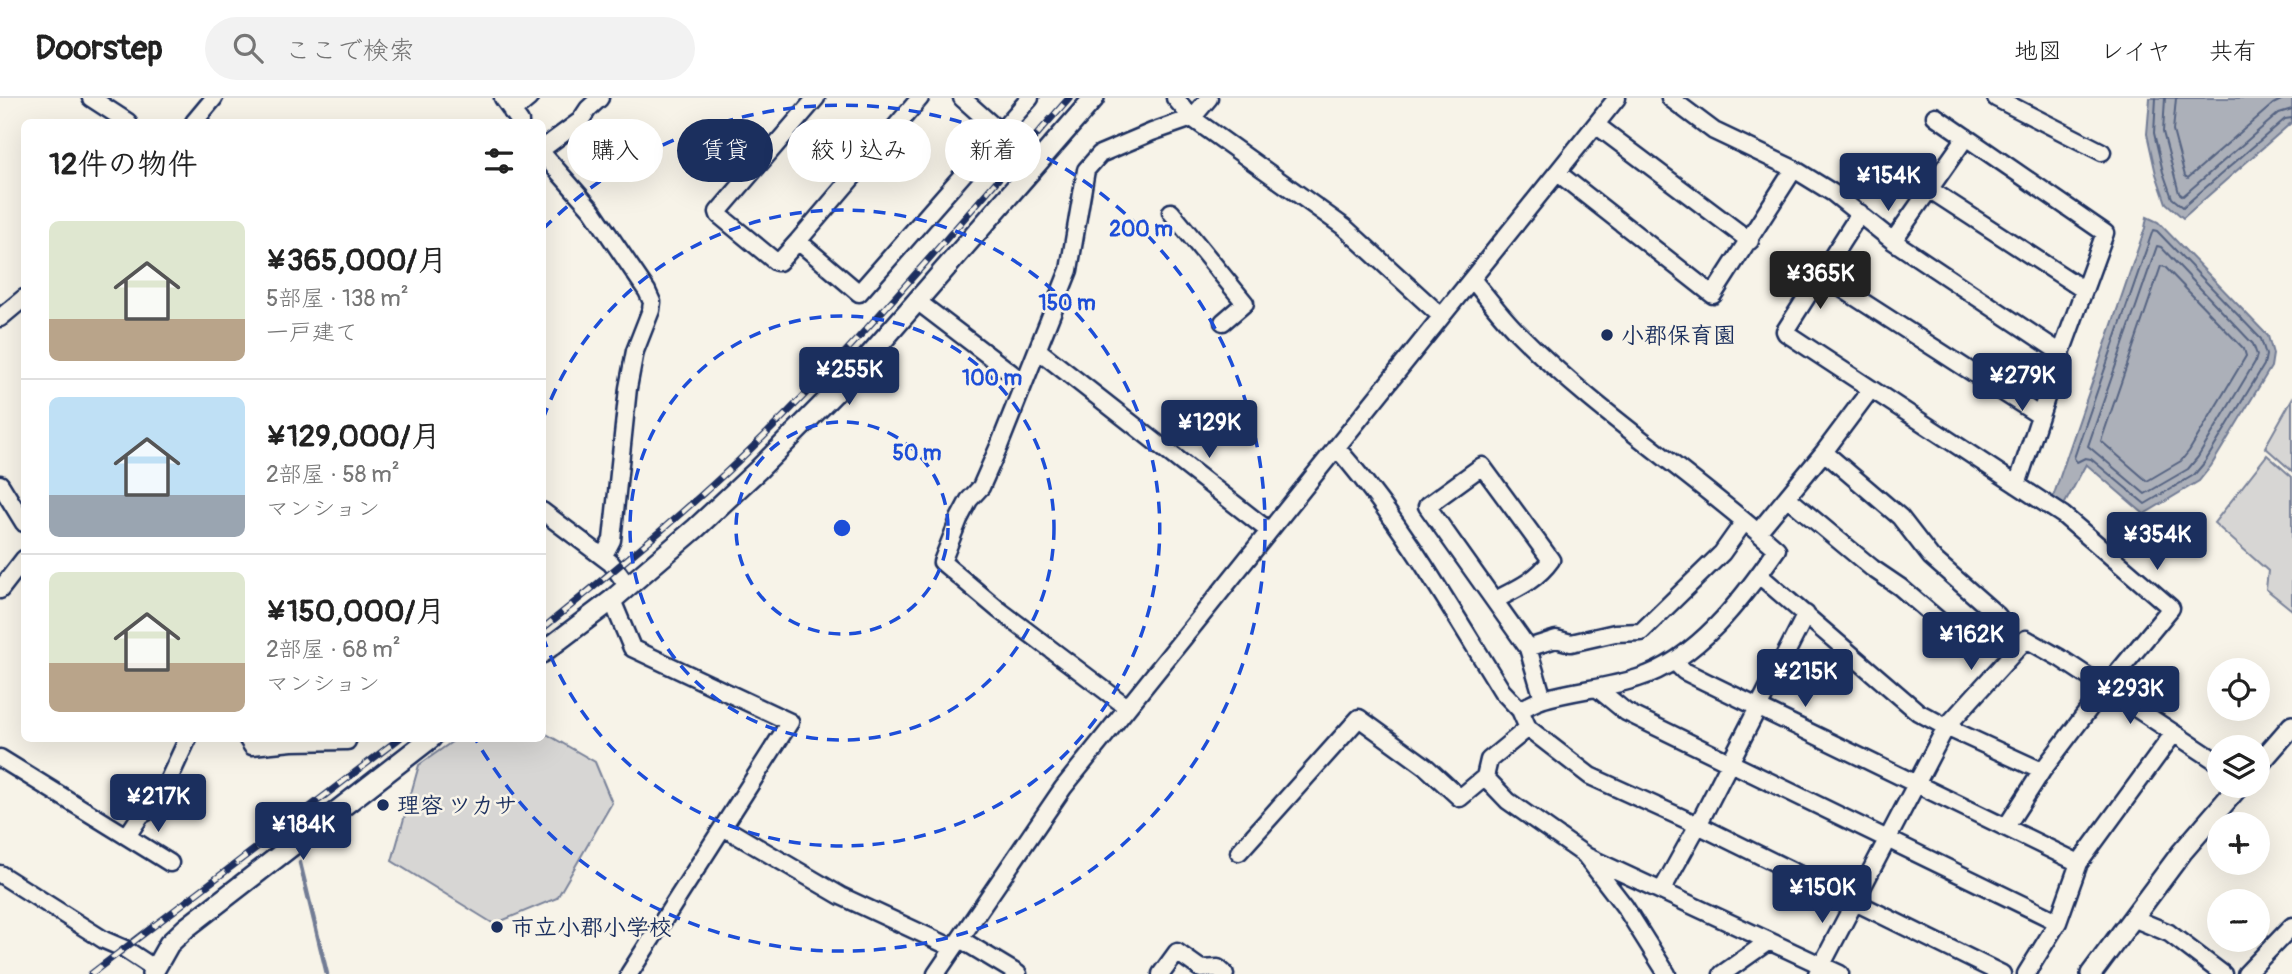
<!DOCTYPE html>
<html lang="ja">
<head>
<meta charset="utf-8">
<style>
  :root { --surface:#fff; --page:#f2f2f2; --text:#222; --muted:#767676; --line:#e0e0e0; --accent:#1b2f5e }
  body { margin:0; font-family:Pangolin,"Klee One",sans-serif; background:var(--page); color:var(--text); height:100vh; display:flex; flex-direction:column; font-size:26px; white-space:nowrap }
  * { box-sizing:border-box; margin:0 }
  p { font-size:23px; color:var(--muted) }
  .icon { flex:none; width:38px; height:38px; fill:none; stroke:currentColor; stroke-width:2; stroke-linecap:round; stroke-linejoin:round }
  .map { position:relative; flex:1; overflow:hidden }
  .drawer { position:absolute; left:21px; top:21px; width:525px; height:623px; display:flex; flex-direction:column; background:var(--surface); border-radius:10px; box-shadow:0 7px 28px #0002 }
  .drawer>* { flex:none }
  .banner { position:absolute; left:567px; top:21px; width:665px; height:63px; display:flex; gap:14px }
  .tools { position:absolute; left:2207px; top:560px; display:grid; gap:14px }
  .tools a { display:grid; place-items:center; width:63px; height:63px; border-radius:50%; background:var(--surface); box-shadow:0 7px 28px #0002; font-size:35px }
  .price { position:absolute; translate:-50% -60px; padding:0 16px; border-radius:7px; background:var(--accent); color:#fff; font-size:23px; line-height:46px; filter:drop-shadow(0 2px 4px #0008) }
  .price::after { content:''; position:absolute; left:50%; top:42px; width:21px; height:16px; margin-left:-10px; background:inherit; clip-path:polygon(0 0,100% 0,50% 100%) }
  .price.active { background:#222; color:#fff }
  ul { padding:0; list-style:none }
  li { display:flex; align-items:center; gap:21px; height:175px; padding:0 28px }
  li+li { border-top:2px solid var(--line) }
  li span { display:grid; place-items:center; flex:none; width:196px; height:140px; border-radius:10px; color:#555 }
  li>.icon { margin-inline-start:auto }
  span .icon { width:84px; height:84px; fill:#fffc; stroke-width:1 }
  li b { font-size:30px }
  h2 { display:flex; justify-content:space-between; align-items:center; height:84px; padding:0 28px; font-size:30px }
  .pill { padding:0 24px; border-radius:32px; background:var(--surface); box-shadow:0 7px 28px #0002; font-size:24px; line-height:63px }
  .pill.active { background:var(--accent); color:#fff }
  header { display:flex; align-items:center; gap:42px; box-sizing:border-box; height:98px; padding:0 35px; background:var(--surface); border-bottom:2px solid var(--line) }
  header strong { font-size:33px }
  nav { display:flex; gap:38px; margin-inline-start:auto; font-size:24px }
  .search { width:490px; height:63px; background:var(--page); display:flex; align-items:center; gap:18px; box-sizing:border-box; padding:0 24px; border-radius:38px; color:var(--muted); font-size:26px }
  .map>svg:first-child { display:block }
  .park { fill:#d7d6d4; stroke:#798299; stroke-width:2 }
  .water { fill:#acb0b9; stroke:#727c95; stroke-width:2 }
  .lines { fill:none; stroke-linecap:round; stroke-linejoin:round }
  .shore { stroke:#556382; stroke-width:2 }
  .stream { stroke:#727c95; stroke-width:4.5 }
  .minor-casing { stroke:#1b2f5e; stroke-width:21 }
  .tertiary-casing { stroke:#1b2f5e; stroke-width:24 }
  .minor { stroke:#f7f3e8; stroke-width:16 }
  .tertiary { stroke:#f7f3e8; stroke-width:19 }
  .rail-casing { stroke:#1b2f5e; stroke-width:7 }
  .rail { stroke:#f7f3e8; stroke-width:4.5; stroke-dasharray:13; stroke-linecap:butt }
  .ring { fill:none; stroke:#1d4ed8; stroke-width:3.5; stroke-dasharray:12 9 }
  .poi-dot { fill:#1b2f5e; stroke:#f7f3e8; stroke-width:2.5 }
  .labels { text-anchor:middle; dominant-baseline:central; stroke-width:5; stroke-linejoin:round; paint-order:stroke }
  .poi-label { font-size:23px; font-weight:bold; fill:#1b2f5e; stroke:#f7f3e8; text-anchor:start }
  .centre { fill:#1d4ed8; stroke:#f7f3e8; stroke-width:3.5 }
  .ring-label { font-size:21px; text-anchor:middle; font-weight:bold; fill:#1d4ed8; stroke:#f7f3e8; stroke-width:5; stroke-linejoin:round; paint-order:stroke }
</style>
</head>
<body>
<header>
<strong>Doorstep</strong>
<div class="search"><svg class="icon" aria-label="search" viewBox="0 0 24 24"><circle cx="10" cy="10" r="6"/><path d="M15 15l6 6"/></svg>ここで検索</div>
<nav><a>地図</a><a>レイヤ</a><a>共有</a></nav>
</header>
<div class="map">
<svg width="2292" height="876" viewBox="0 0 2292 876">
  <rect width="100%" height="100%" fill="#f7f3e8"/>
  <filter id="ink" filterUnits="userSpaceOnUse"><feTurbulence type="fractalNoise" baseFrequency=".0143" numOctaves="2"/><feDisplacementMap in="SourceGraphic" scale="14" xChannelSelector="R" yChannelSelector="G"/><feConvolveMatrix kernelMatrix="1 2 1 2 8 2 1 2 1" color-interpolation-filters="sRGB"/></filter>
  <g filter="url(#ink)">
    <path class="park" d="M2292 301V373L2265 349Z
      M2267 357 2292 379V512L2266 491 2268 473 2214 425Z
      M543 634 595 664 612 705 557 800 494 826 392 763 419 667 456 641 542 640Z"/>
    <path class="water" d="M2150 0H2292V24L2183 120 2166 105 2156 76 2147 36Z
      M2147 119 2158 124 2268 238 2273 256 2271 269 2211 368 2199 383 2144 416 2086 366 2063 409 2052 402 2145 130Z"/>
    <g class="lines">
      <path class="shore" d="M2156 0 2154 35 2163 74 2172 100 2183 109 2285 21 2292 20
        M2165 0 2163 34 2179 95 2183 98 2279 15 2292 11
        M2176 0 2173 33 2185 78 2188 80 2273 6 2283 1 2292 0
        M2153 132 2157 133 2261 241 2266 257 2264 267 2205 364 2194 377 2145 406 2091 361 2085 360 2077 364 2074 360Z
        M2157 148 2161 149 2253 246 2257 257 2255 264 2198 359 2188 371 2145 396 2088 348Z
        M2161 168 2165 169 2244 251 2246 258 2189 353 2181 363 2147 383 2101 343Z"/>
      <path class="stream" d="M300 765 327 876"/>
      <defs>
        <path id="minor" d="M91 0 128 24
          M503 0 520 24
          M816 0 718 114 719 117 776 164H779L798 143 920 0
          M962 0 1037 67
          M1175 0 1192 20 1344 129 1441 218
          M1670 0 1714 33 1794 71 1833 95 1893 143 2061 255
          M1996 0 2102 54
          M512 14 529 0
          M1935 18 2105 135 2061 255 2017 387
          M194 24 214 0
          M1596 27 1750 143
          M542 51 580 23 588 11 600 0
          M542 55 592 112 647 193 652 204 651 212 635 253 628 290 612 442 603 459
          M1558 75 1713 197 1794 71
          M1929 91 2084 192
          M1171 114 1245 205 1223 224
          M798 143 859 195 1030 0
          M1893 143 1966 39
          M1821 177 2040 318
          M1472 181C1487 199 1501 218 1517 234 1597 315 1693 376 1777 451 1743 500 1697 562 1638 580 1607 590 1575 592 1544 601 1536 603 1528 608 1520 612
          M917 203 1023 284
          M0 220 24 200
          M1038 252 1269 433
          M1336 349C1401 423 1450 509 1502 593L1520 612 1528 630 1590 678 1698 727 2002 876
          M0 386 24 425
          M1788 400 1872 470 1900 489 1971 550 1998 518 1931 459 1900 419 1824 354
          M542 413 611 465 627 487
          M1758 434 1824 354 1871 291
          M1759 477 1918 614 1946 629 2042 673 2105 590 2171 510 2063 417 1786 235 1785 233 1860 115
          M0 492 24 461
          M612 502 632 550 790 624 629 876
          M1495 502C1517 491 1537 482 1551 462L1482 368 1427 408 1528 550 1543 601
          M1528 550 1556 541 1571 545 1615 535 1641 534 1722 455 1744 424
          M1675 564 1684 573 1704 583 2079 765
          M1598 591 1626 614 2058 824
          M1127 609 999 512 942 464 959 421 969 402 981 389 999 348 1069 172 1086 72 1100 56 1152 34 1192 20 1209 0
          M1528 630 1489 662 1485 679 1508 703 1585 757 1625 809 1667 876
          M247 640 252 648 292 644 347 643 348 640
          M0 660 170 765
          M723 729 841 798 953 850
          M2006 729 2042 673
          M127 738 141 717 156 709 188 640
          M1239 754 1359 620 1425 668 1460 700 1485 679
          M1588 759 1840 876
          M0 776 104 842 125 851 154 870
          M1662 792 1698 727 1806 516
          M2133 820 2169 835 2223 876
          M960 841 1018 876
          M936 876 1063 690 1617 0
          M1161 876 1177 854 1201 871 1218 870 1225 876
          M1722 876 1769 843
          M1817 876 1946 629 2026 541 2060 560 2219 665
          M2026 876 2058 824 2079 765 2174 635
          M2246 876 2292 828"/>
        <path id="tertiary" d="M542 555 612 502 696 430 758 372 856 273 1094 0
          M2258 667 2292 628
          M152 876 169 846 186 830 431 640
          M2091 876 2182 754 2239 688"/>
      </defs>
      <use href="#minor" class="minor-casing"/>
      <use href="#tertiary" class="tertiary-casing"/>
      <use href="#minor" class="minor"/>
      <use href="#tertiary" class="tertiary"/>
      <defs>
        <path id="rail" d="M542 531C622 466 702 401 774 328 878 224 972 110 1069 0
          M91 876 400 640"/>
      </defs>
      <use href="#rail" class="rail-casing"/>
      <use href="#rail" class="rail"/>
    </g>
  </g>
  <g class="ring">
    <circle cx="842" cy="430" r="106"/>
    <circle cx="842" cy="430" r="212"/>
    <path d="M543 321A318 318 0 1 1 543 539"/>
    <path d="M543 131A423 423 0 1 1 476 642"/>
  </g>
  <g class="poi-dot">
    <circle cx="1607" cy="237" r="7"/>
    <circle cx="383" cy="707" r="7"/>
    <circle cx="497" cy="829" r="7"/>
  </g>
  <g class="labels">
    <g class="poi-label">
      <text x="1621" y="237">小郡保育園</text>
      <text x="397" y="707">理容 ツカサ</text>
      <text x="511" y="829">市立小郡小学校</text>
    </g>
  </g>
  <circle cx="842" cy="430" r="10" class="centre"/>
  <g class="ring-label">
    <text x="1141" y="138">200 m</text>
    <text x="1067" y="212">150 m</text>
    <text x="992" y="287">100 m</text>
    <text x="917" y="362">50 m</text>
  </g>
</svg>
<div class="tools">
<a><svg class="icon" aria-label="locate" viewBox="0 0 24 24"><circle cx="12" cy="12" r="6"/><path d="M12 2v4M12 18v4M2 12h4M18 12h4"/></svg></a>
<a><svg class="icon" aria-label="layers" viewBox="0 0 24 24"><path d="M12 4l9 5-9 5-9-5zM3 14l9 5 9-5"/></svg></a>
<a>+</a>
<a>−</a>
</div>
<b class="price" style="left:1888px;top:115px">¥154K</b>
<b class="price active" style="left:1820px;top:213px">¥365K</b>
<b class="price" style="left:849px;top:309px">¥255K</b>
<b class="price" style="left:2022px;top:315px">¥279K</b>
<b class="price" style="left:1209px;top:362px">¥129K</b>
<b class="price" style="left:2157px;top:474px">¥354K</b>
<b class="price" style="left:1971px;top:574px">¥162K</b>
<b class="price" style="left:1805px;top:611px">¥215K</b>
<b class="price" style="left:2130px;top:628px">¥293K</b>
<b class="price" style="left:158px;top:736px">¥217K</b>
<b class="price" style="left:303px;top:764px">¥184K</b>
<b class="price" style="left:1822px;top:827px">¥150K</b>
<div class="banner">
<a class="pill">購入</a>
<a class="pill active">賃貸</a>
<a class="pill">絞り込み</a>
<a class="pill">新着</a>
</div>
<section class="drawer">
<h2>12件の物件<svg class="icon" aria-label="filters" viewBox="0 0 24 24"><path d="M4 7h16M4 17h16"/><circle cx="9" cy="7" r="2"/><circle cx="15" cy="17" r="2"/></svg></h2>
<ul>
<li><span style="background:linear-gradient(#dfe7d0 70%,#b9a48a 0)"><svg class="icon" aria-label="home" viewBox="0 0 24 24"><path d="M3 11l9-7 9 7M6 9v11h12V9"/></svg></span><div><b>¥365,000/月</b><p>5部屋 · 138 m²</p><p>一戸建て</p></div></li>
<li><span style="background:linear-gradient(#bfe0f5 70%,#9aa5b1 0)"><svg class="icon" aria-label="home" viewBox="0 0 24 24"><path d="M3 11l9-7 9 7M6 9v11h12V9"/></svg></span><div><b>¥129,000/月</b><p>2部屋 · 58 m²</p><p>マンション</p></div></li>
<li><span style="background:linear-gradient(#dfe7d0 65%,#b9a48a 0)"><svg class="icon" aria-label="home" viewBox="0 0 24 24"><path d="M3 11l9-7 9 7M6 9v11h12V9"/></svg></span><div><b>¥150,000/月</b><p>2部屋 · 68 m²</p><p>マンション</p></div></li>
</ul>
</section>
</div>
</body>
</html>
